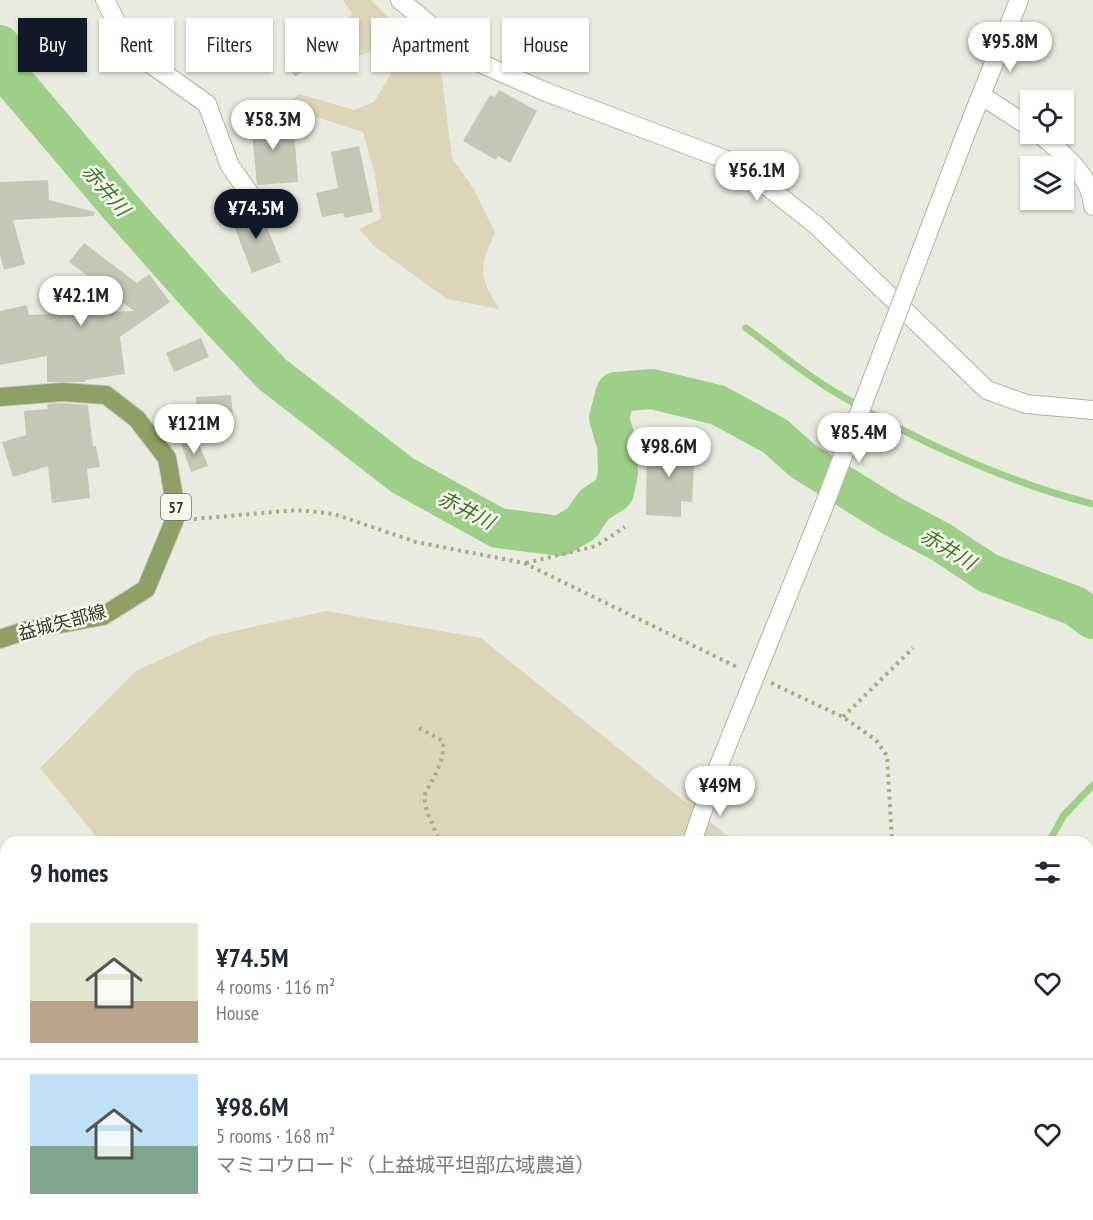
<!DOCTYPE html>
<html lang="en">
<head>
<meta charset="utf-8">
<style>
  :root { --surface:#fff; --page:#f2f2f3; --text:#1f2937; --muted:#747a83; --line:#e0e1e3; --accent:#111827 }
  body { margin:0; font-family:"PT Sans Narrow","Noto Sans JP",sans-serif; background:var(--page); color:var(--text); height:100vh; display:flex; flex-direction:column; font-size:22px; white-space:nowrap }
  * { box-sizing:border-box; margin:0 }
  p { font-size:20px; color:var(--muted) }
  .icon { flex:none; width:33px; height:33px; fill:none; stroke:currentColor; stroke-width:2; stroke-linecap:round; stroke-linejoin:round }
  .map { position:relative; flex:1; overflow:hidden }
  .panel { position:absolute; left:0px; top:836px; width:1094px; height:386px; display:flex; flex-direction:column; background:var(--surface); border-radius:18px 18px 0 0; box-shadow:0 2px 4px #0004 }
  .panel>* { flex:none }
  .guide { position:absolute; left:18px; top:18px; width:600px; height:54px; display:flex; gap:12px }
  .buttons { position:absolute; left:1020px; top:90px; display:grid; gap:12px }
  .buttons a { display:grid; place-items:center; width:54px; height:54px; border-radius:0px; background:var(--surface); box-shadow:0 2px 4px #0004; font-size:30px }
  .price { position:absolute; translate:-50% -51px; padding:0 14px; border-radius:21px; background:#fff; color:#222; font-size:20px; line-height:39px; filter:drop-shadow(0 2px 3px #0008) }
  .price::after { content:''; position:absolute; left:50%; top:36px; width:18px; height:14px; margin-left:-9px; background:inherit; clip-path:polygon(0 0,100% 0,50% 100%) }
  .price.current { background:var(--accent); color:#fff }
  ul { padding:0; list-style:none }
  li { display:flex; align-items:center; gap:18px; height:150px; padding:0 30px }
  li+li { border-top:2px solid var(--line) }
  li span { display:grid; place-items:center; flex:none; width:168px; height:120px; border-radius:0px; color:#555 }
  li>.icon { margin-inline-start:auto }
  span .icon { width:72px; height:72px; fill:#fffc; stroke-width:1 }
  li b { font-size:26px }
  h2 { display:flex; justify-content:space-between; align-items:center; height:72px; padding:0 30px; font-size:26px }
  .tag { padding:0 21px; border-radius:0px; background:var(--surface); box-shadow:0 2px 4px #0004; font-size:21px; line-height:54px }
  .tag.current { background:var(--accent); color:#fff }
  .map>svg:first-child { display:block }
  .green { fill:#dcd5ba }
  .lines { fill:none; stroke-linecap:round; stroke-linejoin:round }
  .stream { stroke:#9ecf89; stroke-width:7 }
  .river { stroke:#9ecf89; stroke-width:40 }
  .building { fill:#c4c6b6 }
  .minor-casing { stroke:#b0b3a3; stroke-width:20 }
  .tertiary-casing { stroke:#b0b3a3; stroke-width:20 }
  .primary-casing { stroke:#c6c8c1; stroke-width:20 }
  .path { stroke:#a4ae81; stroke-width:4; stroke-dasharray:3 4.5; stroke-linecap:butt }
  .minor { stroke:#fff; stroke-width:18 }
  .tertiary { stroke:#fff; stroke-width:18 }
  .primary { stroke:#8fa066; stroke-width:18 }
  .tertiary-bridge-casing { stroke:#b0b3a3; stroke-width:20; stroke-linecap:butt }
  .tertiary-bridge { stroke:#fff; stroke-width:18 }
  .labels { text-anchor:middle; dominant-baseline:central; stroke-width:5; stroke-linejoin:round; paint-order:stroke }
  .shield { fill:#f7f8f1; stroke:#6e745f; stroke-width:1.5 }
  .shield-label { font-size:16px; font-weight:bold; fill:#343b21 }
  .street-label { font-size:18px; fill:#343b21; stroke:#f7f8f1 }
  .water-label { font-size:20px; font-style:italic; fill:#37761d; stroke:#f7f8f1 }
</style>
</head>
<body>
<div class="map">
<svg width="1093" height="1220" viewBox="0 0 1093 1220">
  <rect width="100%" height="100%" fill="#eaebe0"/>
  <path class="green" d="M343 0H371L398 27 425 41 441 71 452 158 474 189 495 233C478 269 479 275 499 309L447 299 374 246 359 229 381 219 375 175 363 132 285 107 299 94 354 110 374 102 391 74 378 50 354 57 329 36 352 14Z
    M326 611 481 638 734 841H100L40 768 136 671 212 636Z
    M1088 1203 1093 1210V1220H852L848 1215H1088Z"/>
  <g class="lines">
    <path class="stream" d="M746 328C775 349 804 374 835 392 911 439 1006 482 1093 504
      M1049 842 1064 815 1093 785
      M1088 1039 1093 1045"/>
    <path class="river" d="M0 45 16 84 122 209 210 308 272 374 402 475 498 528 560 536 582 523 594 505 614 492 618 473 617 445 609 418 616 392 652 389 718 405 775 436 803 461 892 516 941 542 988 573 1075 606 1093 619"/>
  </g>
  <path class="building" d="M313 40 324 57 295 77 284 61Z
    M499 90 537 111 510 163 498 156 496 160 463 141 490 95 495 97Z
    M273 111 274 133 294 131 298 182 257 185 250 112Z
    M359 146 373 212 345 218 343 213 322 217 316 193 338 188 331 152Z
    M48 180 49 200 95 212 94 216 13 220 25 264 4 270 0 255V182Z
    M259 207 281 262 252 273 231 218Z
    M84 243 137 283 149 274 170 302 120 337 125 374 85 380V382H47V356L0 365V311L27 305 29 315 134 311 69 262Z
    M201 338 209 357 174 372 166 353Z
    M231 395 233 416 198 419 196 397Z
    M62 403 88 405 93 447 96 446 100 467 87 469 90 498 52 503 48 466 13 477 2 442 26 435 24 411 48 409 47 404Z
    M197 438 208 466 191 472 181 444Z
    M647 443 695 446 692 502 681 501V517L646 515Z"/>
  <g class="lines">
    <defs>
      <path id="minor" d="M105 0 121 31 148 62 207 104 230 166 252 197
        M400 0 473 60 546 92 740 165 816 225 987 390 1026 404 1093 410
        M982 96 1030 127
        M1040 134C1062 153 1091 175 1093 206"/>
      <path id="tertiary" d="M966 133 1019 0
        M692 842 713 780
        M781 1215 783 1220"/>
      <path id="primary" d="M0 397 62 392 106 395 137 419 167 458 177 514 146 589 103 616 27 630 0 639"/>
    </defs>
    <use href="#minor" class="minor-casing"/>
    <use href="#tertiary" class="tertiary-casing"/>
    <use href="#primary" class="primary-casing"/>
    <path class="path" d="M194 519 297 510 334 514 416 542 524 563 737 667
      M526 563 596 546 625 527
      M771 683 843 717 876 740 887 756 892 842
      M843 717 913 648
      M419 728 443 741C445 763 433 777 424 796L427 812 440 842
      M1088 1089 1093 1095"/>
    <use href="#minor" class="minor"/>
    <use href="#tertiary" class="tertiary"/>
    <use href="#primary" class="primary"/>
    <defs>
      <path id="tertiary-bridge" d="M713 780 822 511 966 133"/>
    </defs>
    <use href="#tertiary-bridge" class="tertiary-bridge-casing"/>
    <use href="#tertiary-bridge" class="tertiary-bridge"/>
  </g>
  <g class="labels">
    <rect class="shield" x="161" y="494" width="30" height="26" rx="4.5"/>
    <g class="shield-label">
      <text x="176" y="507">57</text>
    </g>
    <g class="street-label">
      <text transform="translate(62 622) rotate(-15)">益城矢部線</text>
    </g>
    <g class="water-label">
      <text transform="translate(106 190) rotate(49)">赤井川</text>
      <text transform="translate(466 510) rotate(27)">赤井川</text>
      <text transform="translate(948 549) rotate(31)">赤井川</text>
    </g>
  </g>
</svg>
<div class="buttons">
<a><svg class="icon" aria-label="locate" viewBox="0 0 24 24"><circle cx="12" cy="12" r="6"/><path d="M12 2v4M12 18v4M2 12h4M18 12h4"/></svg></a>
<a><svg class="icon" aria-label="layers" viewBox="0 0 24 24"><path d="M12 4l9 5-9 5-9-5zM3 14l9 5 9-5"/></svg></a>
</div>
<b class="price" style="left:1010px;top:73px">¥95.8M</b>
<b class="price" style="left:273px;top:151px">¥58.3M</b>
<b class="price" style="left:757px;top:202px">¥56.1M</b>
<b class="price current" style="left:256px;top:240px">¥74.5M</b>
<b class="price" style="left:81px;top:327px">¥42.1M</b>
<b class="price" style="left:194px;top:455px">¥121M</b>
<b class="price" style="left:859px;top:464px">¥85.4M</b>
<b class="price" style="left:669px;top:478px">¥98.6M</b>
<b class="price" style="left:720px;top:817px">¥49M</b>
<div class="guide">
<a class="tag current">Buy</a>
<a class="tag">Rent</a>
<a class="tag">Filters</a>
<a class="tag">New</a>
<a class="tag">Apartment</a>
<a class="tag">House</a>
</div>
<section class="panel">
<h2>9 homes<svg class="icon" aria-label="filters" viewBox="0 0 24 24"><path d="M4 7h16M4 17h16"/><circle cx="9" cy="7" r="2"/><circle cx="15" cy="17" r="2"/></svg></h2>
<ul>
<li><span style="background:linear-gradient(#dfe7d0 65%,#b9a48a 0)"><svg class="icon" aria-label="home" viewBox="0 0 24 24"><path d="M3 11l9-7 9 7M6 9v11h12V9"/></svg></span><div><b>¥74.5M</b><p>4 rooms · 116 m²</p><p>House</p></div><svg class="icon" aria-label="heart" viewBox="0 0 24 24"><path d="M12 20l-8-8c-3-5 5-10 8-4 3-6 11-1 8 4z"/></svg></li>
<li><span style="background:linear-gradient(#bfe0f5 60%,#7fa58c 0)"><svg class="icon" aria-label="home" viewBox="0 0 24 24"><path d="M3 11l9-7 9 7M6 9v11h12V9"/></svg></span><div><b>¥98.6M</b><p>5 rooms · 168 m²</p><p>マミコウロード（上益城平坦部広域農道）</p></div><svg class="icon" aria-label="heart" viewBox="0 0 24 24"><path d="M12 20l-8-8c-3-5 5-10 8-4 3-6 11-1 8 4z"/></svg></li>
</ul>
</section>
</div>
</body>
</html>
